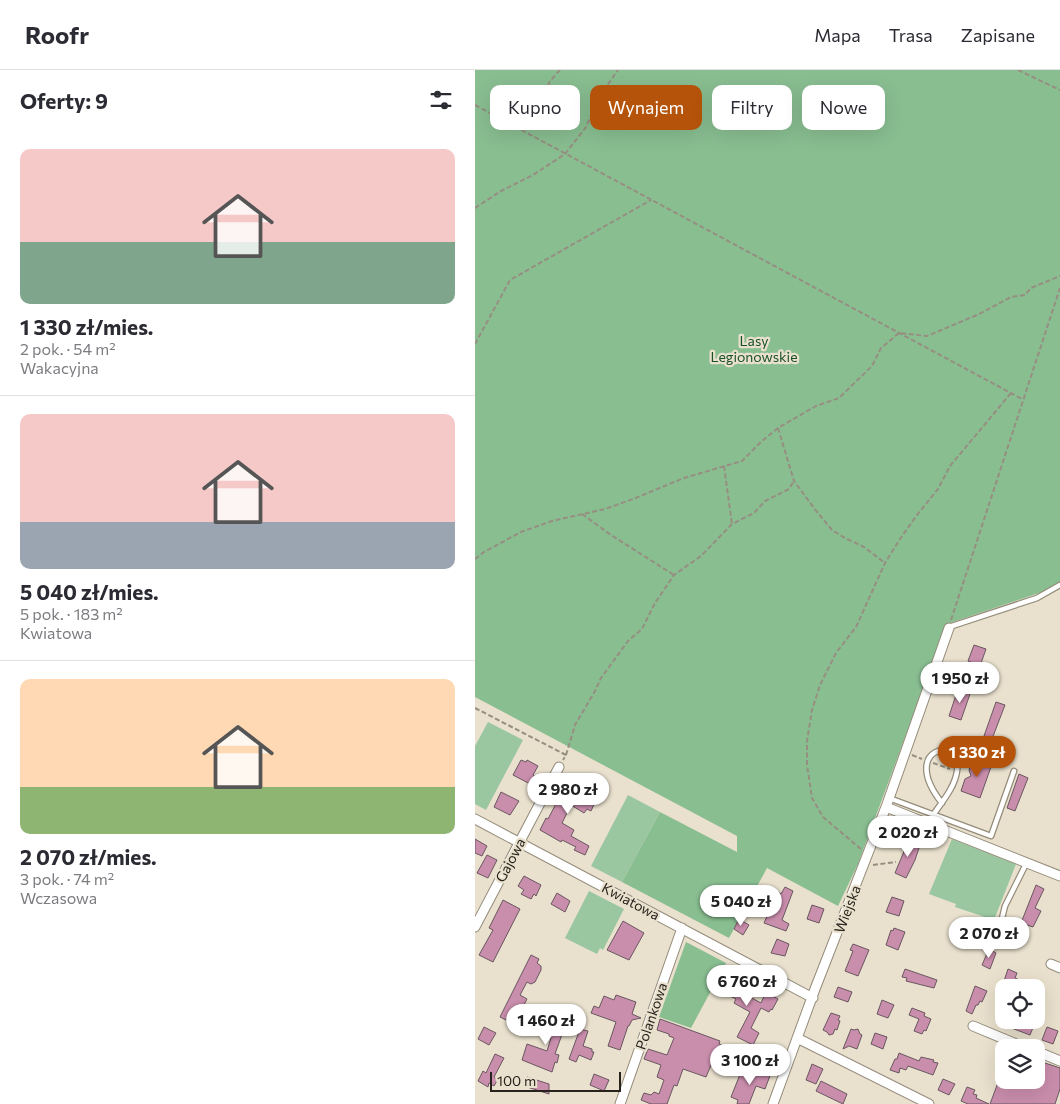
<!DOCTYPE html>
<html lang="pl">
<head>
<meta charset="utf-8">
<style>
  :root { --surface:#fff; --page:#f2f2f3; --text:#2b2b33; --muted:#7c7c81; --line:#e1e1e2; --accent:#b45309 }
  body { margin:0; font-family:Commissioner,sans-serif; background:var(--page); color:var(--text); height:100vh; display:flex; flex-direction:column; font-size:19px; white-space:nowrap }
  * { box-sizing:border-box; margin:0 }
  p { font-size:16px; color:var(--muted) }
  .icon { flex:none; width:28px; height:28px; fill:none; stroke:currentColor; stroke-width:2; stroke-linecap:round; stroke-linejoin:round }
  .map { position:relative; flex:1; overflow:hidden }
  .panel { display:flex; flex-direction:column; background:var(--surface); width:475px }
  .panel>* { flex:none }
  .hud { position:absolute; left:15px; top:15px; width:475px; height:45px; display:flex; gap:10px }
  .tools { position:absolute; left:520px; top:909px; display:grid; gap:10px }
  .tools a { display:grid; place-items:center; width:50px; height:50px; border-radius:10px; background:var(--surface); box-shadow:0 5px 20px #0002; font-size:25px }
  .scale { position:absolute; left:15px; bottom:12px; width:131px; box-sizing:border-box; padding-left:5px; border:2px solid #27231c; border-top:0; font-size:14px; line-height:18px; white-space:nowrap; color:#27231c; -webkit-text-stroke:4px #e9e0cd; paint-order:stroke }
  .price { position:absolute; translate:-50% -42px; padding:0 11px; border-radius:18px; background:#fff; color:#222; font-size:16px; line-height:32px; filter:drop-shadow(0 1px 2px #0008) }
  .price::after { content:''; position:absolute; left:50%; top:30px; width:15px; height:11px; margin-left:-8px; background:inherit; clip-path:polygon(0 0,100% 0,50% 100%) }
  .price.current { background:var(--accent); color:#fff }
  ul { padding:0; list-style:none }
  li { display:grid; align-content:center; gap:10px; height:265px; padding:0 20px }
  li+li { border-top:1px solid var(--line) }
  li span { display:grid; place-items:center; height:155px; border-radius:10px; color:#555 }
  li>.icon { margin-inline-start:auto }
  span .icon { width:90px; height:90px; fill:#fffc; stroke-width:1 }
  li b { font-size:21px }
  h2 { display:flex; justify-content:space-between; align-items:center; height:60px; padding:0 20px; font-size:21px }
  .chip { padding:0 18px; border-radius:10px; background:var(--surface); box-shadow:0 5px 20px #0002; font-size:18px; line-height:45px }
  .chip.current { background:var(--accent); color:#fff }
  header { display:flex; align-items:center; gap:30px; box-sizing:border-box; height:70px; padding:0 25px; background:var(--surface); border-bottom:1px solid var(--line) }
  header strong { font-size:24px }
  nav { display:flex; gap:28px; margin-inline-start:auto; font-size:18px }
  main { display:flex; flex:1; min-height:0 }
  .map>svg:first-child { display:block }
  .green { fill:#9ac7a0 }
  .forest { fill:#89be91 }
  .building { fill:#ca8ead; stroke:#695760 }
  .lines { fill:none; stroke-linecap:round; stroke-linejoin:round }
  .lane-casing { stroke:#948c7a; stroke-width:7 }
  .street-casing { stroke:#948c7a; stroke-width:11 }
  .path { stroke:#968f81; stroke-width:2; stroke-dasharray:5 2.5; stroke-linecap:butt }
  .lane { stroke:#fff; stroke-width:4.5 }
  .street { stroke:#fff; stroke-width:9 }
  .labels { text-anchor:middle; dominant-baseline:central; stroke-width:4.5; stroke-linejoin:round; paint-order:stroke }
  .park-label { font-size:14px; fill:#185127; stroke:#e9e0cd }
  .street-label { font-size:14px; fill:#27231c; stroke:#e9e0cd }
</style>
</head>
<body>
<header>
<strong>Roofr</strong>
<nav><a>Mapa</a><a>Trasa</a><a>Zapisane</a></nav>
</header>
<main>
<section class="panel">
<h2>Oferty: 9<svg class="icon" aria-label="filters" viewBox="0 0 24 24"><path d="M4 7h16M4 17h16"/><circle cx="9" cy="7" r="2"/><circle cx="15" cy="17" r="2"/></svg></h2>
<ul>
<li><span style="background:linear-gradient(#f6c9c9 60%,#7fa58c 0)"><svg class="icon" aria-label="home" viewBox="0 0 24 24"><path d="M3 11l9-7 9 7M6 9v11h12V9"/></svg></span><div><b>1 330 zł/mies.</b><p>2 pok. · 54 m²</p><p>Wakacyjna</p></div></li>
<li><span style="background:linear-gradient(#f6c9c9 70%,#9aa5b1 0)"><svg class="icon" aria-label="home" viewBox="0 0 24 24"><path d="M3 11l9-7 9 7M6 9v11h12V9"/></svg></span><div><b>5 040 zł/mies.</b><p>5 pok. · 183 m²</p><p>Kwiatowa</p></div></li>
<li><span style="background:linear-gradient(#ffd9b3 70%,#8fb573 0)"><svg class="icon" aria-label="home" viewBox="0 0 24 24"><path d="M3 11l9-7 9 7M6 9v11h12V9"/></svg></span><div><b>2 070 zł/mies.</b><p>3 pok. · 74 m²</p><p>Wczasowa</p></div></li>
</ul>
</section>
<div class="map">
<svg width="585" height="1034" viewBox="0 0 585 1034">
  <rect width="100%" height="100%" fill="#e9e0cd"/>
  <path class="green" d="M13 652 48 670 11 740 0 734V676Z
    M153 725 185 742 147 812 116 796Z
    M477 769 541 794 519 850 480 837 481 834 454 824Z
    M114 821 149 839 128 880 125 878 122 884 90 868Z"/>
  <path class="forest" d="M0 0H585V512L567 522 472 554 383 794 363 836 292 798 254 868 147 812 185 742 262 782V766L0 627Z
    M211 872 251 893 216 958 184 947Z"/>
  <path class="building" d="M499 575 511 579 505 596 493 591Z
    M488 618 496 621 486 650 474 646 482 622 486 624Z
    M521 632 530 635 517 669 509 666Z
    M498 688 517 694 505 728 486 721 490 709 496 706 494 700Z
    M46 690 51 692 52 690 63 696 58 705 61 707 57 715 38 705Z
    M544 704 553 708 540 741 532 738Z
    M93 709 101 713 99 716 115 724 114 726 121 730 116 741 112 739 109 743 96 735 87 753 99 760 96 766 114 776 110 785 99 780 101 777 87 770 86 772 65 760 71 748 73 749 87 722H85Z
    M26 722 44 731 35 745 19 737Z
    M435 767 446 772 440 790 431 808 420 803Z
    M0 769 12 776 7 786 0 783Z
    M12 785 22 790 13 808 2 803Z
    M49 806 66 815 61 826 59 824 56 829 46 824 49 820 43 816Z
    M561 815 569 819 560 838 566 841 558 857 546 853Z
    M310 817 318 821 307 850 314 854 311 861 289 853 303 822 306 824Z
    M82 823 95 831 90 842 76 834Z
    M417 827 429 831 424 846 411 842Z
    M28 830 45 839 18 892 4 885 18 860 14 858Z
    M337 835 349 839 344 853 332 849Z
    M264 849 274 855 268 865 259 859Z
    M504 849 521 855 518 864 501 858Z
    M148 851 169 863 154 890 132 880Z
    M419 858 430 862 423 880 411 875 416 860 418 861Z
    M302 869 314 874 310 886 296 883Z
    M378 874 394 880 383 906 370 901 378 881 375 880Z
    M514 879 521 883 515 899 507 895Z
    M56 885 64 889 62 893 66 896V900L60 912 56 914 52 912 45 925 52 929 39 954 25 947Z
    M430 899 462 910 459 918 431 911 432 908 427 907Z
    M533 899 542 903 540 908 563 918H537L528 914Z
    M250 905 260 910 257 914 272 922 271 925 286 933 291 922 303 929 297 940 296 939 294 942 286 938 276 958 284 963 278 975 262 967 275 942 259 933 261 929 241 919Z
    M500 916 512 921 507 932 505 931 503 935H501L497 944 491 941Z
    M363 917 377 922 373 932 359 927Z
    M141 925 161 932 157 944 166 948 157 950 154 956H153L145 980 133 976 141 952 116 943 119 936 124 938 129 926 139 930Z
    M407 930 419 935 413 948 402 944Z
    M437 938 450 943 449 946 456 949 451 961 449 960 447 964 439 961 444 949 434 945Z
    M356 943 365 946 363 950 365 951 362 960 360 959 358 964 354 965 352 962 348 960Z
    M67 947 90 956 80 984 84 985 82 993 80 992 77 1002 47 990 52 974 72 981 76 968 64 964 66 958 63 957Z
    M185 949 245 971 244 974 258 980 257 982 263 984 259 994 240 986 231 1007 208 999 202 1016 199 1015 192 1034H176L166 1030 169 1023 176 1025 179 1022 184 1024 189 1010 182 1007 186 995 169 989 173 979 192 985 199 968 194 966V964L182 960Z
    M533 950H561L555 965 531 956Z
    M9 957 21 963 14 975 3 969Z
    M572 957 583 961 578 974 567 970Z
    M105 959 113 961 108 976 117 979V982H119L116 990 104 985 101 992 94 989Z
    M376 959 379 960 383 959 385 964 387 965 382 979 374 976 368 979Z
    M400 963 412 967 408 979 396 974Z
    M424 983 444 991 446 987 459 990 458 992 463 993 458 1005 433 996 431 1000 425 998 424 1003 415 1000 420 989H422Z
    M20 984 29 988 19 1007 23 1009 19 1016 14 1013 13 1017 3 1011 8 1001 11 1003Z
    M561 990 585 998V1019L580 1034H515L524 1010H561Z
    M337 994 348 999 341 1014 331 1010Z
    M281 998 296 1003 290 1019 281 1016 274 1034H262L263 1030 256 1027 266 1002 278 1006Z
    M119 1004 134 1010 129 1021 115 1015Z
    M52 1007 74 1014V1024L49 1016Z
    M468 1009 480 1014 474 1025 463 1020Z
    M346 1011 372 1024 368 1034 341 1021Z
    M492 1017 500 1020 498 1024 502 1025 501 1028 514 1034H493L486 1031Z"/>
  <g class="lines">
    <defs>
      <path id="lane" d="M474 557 562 528 585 515
        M414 728 516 766 539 701
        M458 745C467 732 480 717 482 701 487 664 423 678 467 733
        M521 873 530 836 552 792"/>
      <path id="street" d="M411 737 585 806
        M0 749 338 928
        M0 857 84 697
        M576 894 585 898
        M498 956 551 978
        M322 968 454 1034
        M561 981 585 991
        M145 1034 207 858
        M298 1034 340 919 411 737 474 558"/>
    </defs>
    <use href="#lane" class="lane-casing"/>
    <use href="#street" class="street-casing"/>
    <path class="path" d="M543 0 585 20
      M0 35 547 329
      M43 58 63 37 75 11 85 0
      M0 138 26 121 58 105 90 84 111 57 124 27 143 0
      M0 274 35 210 176 130
      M303 358 319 411 342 442 357 460 370 468 389 477 410 493
      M249 396 257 454
      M107 444 136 465 199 505
      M0 489 9 482 46 462 77 451 130 439 158 429 209 408 267 391 287 371 303 358 341 336 364 328 397 296 406 278 424 263 452 266 502 245 536 227 550 225 556 218 585 206
      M476 550 585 218
      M0 638 91 685 88 690
      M91 685 100 655 120 621 126 608 153 571 167 559 180 533 199 505 226 486 257 454 279 443 290 431 314 419 319 411
      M437 685 447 689
      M458 693 475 699
      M411 758 427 774
      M386 779 348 747 337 728 332 695V671L337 640 345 615 361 583 381 557 410 493 425 469 442 445 463 419 475 396 536 323
      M398 795 421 792"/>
    <use href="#lane" class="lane"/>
    <use href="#street" class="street"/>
  </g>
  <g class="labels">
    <g class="park-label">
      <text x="279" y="270">Lasy<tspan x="279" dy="16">Legionowskie</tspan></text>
    </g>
    <g class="street-label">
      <text transform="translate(35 790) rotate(-62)">Gajowa</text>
      <text transform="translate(156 831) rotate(28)">Kwiatowa</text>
      <text transform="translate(372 839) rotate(-69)">Wiejska</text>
      <text transform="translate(176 946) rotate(-71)">Polankowa</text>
    </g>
  </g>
</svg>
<div class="tools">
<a><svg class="icon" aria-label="locate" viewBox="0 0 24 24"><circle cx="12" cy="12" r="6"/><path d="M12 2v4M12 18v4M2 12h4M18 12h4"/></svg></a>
<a><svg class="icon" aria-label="layers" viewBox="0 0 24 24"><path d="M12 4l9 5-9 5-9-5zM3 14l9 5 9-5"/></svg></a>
</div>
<div class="scale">100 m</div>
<b class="price" style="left:485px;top:634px">1 950 zł</b>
<b class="price current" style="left:502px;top:708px">1 330 zł</b>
<b class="price" style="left:93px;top:745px">2 980 zł</b>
<b class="price" style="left:433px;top:788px">2 020 zł</b>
<b class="price" style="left:266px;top:857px">5 040 zł</b>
<b class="price" style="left:514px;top:889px">2 070 zł</b>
<b class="price" style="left:272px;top:937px">6 760 zł</b>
<b class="price" style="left:71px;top:976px">1 460 zł</b>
<b class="price" style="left:275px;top:1016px">3 100 zł</b>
<div class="hud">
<a class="chip">Kupno</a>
<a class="chip current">Wynajem</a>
<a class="chip">Filtry</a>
<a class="chip">Nowe</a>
</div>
</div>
</main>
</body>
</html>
